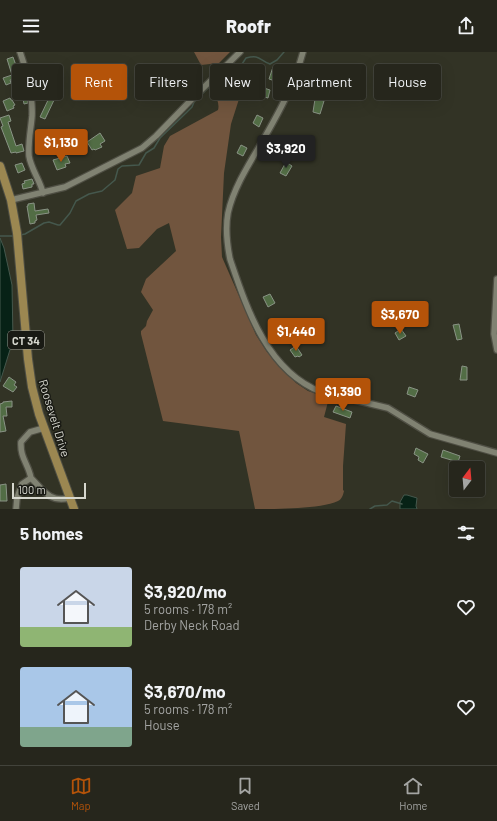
<!DOCTYPE html>
<html lang="en">
<head>
<meta charset="utf-8">
<style>
  :root { --surface:#26261c; --page:#323229; --text:#f1f3f6; --muted:#a4a5a3; --line:#42433b; --accent:#b45309 }
  body { margin:0; font-family:Barlow,sans-serif; background:var(--page); color:var(--text); height:100vh; display:flex; flex-direction:column; font-size:15px; white-space:nowrap }
  * { box-sizing:border-box; margin:0 }
  p { font-size:13px; color:var(--muted) }
  .icon { flex:none; width:22px; height:22px; fill:none; stroke:currentColor; stroke-width:2; stroke-linecap:round; stroke-linejoin:round }
  .map { position:relative; height:457px; overflow:hidden }
  .details { display:flex; flex-direction:column; background:var(--surface); flex:1 }
  .details>* { flex:none }
  .hud { position:absolute; left:12px; top:12px; width:473px; height:36px; display:flex; gap:8px }
  .needle { width:26px; rotate:16deg }
  .buttons { position:absolute; left:449px; top:409px; display:grid; gap:8px }
  .buttons a { display:grid; place-items:center; width:36px; height:36px; border-radius:4px; background:var(--surface); box-shadow:0 4px 16px #0002,0 0 0 1px var(--line); font-size:20px }
  .scale { position:absolute; left:12px; bottom:10px; width:74px; box-sizing:border-box; padding-left:4px; border:2px solid #d6d7ce; border-top:0; font-size:11px; line-height:14px; white-space:nowrap; color:#d6d7ce; -webkit-text-stroke:3px #191a14; paint-order:stroke }
  .price { position:absolute; translate:-50% -34px; padding:0 9px; border-radius:4px; background:var(--accent); color:#fff; font-size:13px; line-height:26px; filter:drop-shadow(0 1px 2px #0008) }
  .price::after { content:''; position:absolute; left:50%; top:24px; width:12px; height:9px; margin-left:-6px; background:inherit; clip-path:polygon(0 0,100% 0,50% 100%) }
  .price.selected { background:#222; color:#fff }
  ul { padding:0; list-style:none }
  li { display:flex; align-items:center; gap:12px; height:100px; padding:0 20px }
  li span { display:grid; place-items:center; flex:none; width:112px; height:80px; border-radius:4px; color:#555 }
  li>.icon { margin-inline-start:auto }
  span .icon { width:48px; height:48px; fill:#fffc; stroke-width:1 }
  li b { font-size:17px }
  h2 { display:flex; justify-content:space-between; align-items:center; height:48px; padding:0 20px; font-size:17px }
  .tag { padding:0 14px; border-radius:4px; background:var(--surface); box-shadow:0 4px 16px #0002,0 0 0 1px var(--line); font-size:14px; line-height:36px }
  .tag.selected { background:var(--accent); color:#fff }
  header { display:flex; justify-content:space-between; align-items:center; height:52px; padding:0 20px; background:var(--surface); font-size:18px; font-weight:800 }
  .tabs { display:flex; justify-content:space-around; align-items:center; height:56px; border-top:1px solid var(--line); background:var(--surface); font-size:11px; color:var(--muted) }
  .tabs a { display:grid; justify-items:center; gap:2px }
  .tabs .selected { color:var(--accent) }
  .map>svg:first-child { display:block }
  .green { fill:#71553e }
  .water { fill:#072216; stroke:#45584d }
  .lines { fill:none; stroke-linecap:round; stroke-linejoin:round }
  .stream { stroke:#45584d; stroke-width:1.5 }
  .building { fill:#526d45; stroke:#899385 }
  .street-casing { stroke:#4f4f44; stroke-width:8 }
  .primary-casing { stroke:#4f4f44; stroke-width:10 }
  .street { stroke:#808272; stroke-width:5.5 }
  .primary { stroke:#9b8751; stroke-width:8 }
  .labels { text-anchor:middle; dominant-baseline:central; stroke-width:3; stroke-linejoin:round; paint-order:stroke }
  .shield { fill:#191a14; stroke:#9d9e96; stroke-width:1 }
  .shield-label { font-size:11px; font-weight:bold; fill:#d6d7ce }
  .street-label { font-size:12px; fill:#d6d7ce; stroke:#191a14 }
</style>
</head>
<body>
<header><svg class="icon" aria-label="menu" viewBox="0 0 24 24"><path d="M4 6h16M4 12h16M4 18h16"/></svg>Roofr<svg class="icon" aria-label="share" viewBox="0 0 24 24"><path d="M12 15V3M7 8l5-5 5 5M5 13v7h14v-7"/></svg></header>
<div class="map">
<svg width="497" height="457" viewBox="0 0 497 457">
  <rect width="100%" height="100%" fill="#323325"/>
  <path class="green" d="M194 0H230L219 11 201 13Z
    M222 37H233L239 47 231 72 224 121 221 185 222 205 256 283 267 300 296 331 308 339 329 346 324 365 346 372 343 414V438L344 439C343 443 342 447 338 449 320 457 277 457 255 457L239 379 163 369 141 282V279L146 274 147 269 153 258 141 240 146 227 176 199 169 171 157 177 139 196 127 197 115 158 132 141 136 124 160 116 164 94 170 84 218 58C220 51 215 47 217 39Z"/>
  <path class="water" d="M0 186 4 196 12 233 13 288 0 330Z
    M404 443H407L417 446 416 454 417 457H400V450Z"/>
  <g class="lines">
    <path class="stream" d="M241 21 242 12 246 6C260 2 259 8 270 12L277 8 284 0
      M20 183 25 182 44 171 49 170 58 173H60L70 161 76 149 89 142 102 139 115 128 118 117 122 114 139 113 146 101 154 96 160 86 187 60 192 55 194 50 208 36 213 34 230 32 239 25
      M0 184H13
      M370 457 375 454 387 453 392 449 402 452"/>
  </g>
  <path class="building" d="M13 5 18 19 21 18 28 51 24 52 19 26 10 28 11 31 6 33 3 26 12 23 7 7Z
    M46 12 47 14 50 12 52 18 49 20V21L39 25V23L35 24 33 19 37 18 36 15Z
    M273 15 279 18 275 29 269 27Z
    M264 36 270 38 268 46 261 44Z
    M50 44 55 46 45 67 40 65Z
    M10 46 11 48H12L15 53 13 54 14 56 7 59 3 49Z
    M315 47 324 49 320 62 313 60Z
    M9 63 11 69 8 70 16 94 22 92 24 99 16 101V100L11 101 1 75 3 74 0 66Z
    M257 63 263 66 259 75 253 71Z
    M100 81 105 89 100 92 102 95 95 98 94 97 92 98 87 90Z
    M241 93 247 96 243 104 237 101Z
    M67 104 70 111 65 112 66 115 57 118 53 108Z
    M286 110 292 114 286 124 280 121Z
    M22 111 25 118 18 121 15 113Z
    M32 127 34 132H32V135L23 137 22 132 25 131 24 129Z
    M34 151 35 159 48 157 49 161 36 163 37 168 35 169V171L30 172 27 154H28V152Z
    M270 242 275 251 268 255 263 245Z
    M459 272 462 287 457 288 453 273Z
    M401 277 406 284 399 288 395 281Z
    M296 294 302 303 299 305 298 304 295 305 290 298Z
    M462 314 467 315V328H460Z
    M9 325 16 330 14 333 17 335 13 340 3 334Z
    M409 335 418 338 415 345 407 342Z
    M12 349V355H6L7 364H3L6 379 0 380V352L3 351V350Z
    M336 354 352 360 350 366 333 360Z
    M416 396 428 402 423 411 418 408 419 405 414 402Z
    M443 398 460 404 458 410 441 405Z
    M470 410 484 416 483 422 478 420V416H468Z
    M6 432 7 449H0V433Z"/>
  <g class="lines">
    <defs>
      <path id="street" d="M20 0C27 20 33 42 32 64 31 77 28 90 29 104 31 117 40 128 43 141
        M303 0C294 34 277 64 259 95 247 115 233 138 228 161 225 177 227 192 230 207 247 257 267 319 321 340L388 356 430 382 497 401
        M11 148 65 135 142 96 156 84 193 46 240 0
        M497 227 494 282 497 298
        M31 426C28 411 20 406 21 390L30 380 44 376
        M16 457 17 446 22 432 31 426C43 438 50 451 69 446"/>
      <path id="primary" d="M0 114 11 148 17 181 28 307 32 335 39 362 74 457"/>
    </defs>
    <use href="#street" class="street-casing"/>
    <use href="#primary" class="primary-casing"/>
    <use href="#street" class="street"/>
    <use href="#primary" class="primary"/>
  </g>
  <g class="labels">
    <rect class="shield" x="8" y="279" width="36" height="18" rx="3"/>
    <g class="shield-label">
      <text x="26" y="288">CT 34</text>
    </g>
    <g class="street-label">
      <text transform="translate(55 366) rotate(73)">Roosevelt Drive</text>
    </g>
  </g>
</svg>
<div class="buttons">
<a><svg class="needle" viewBox="-14 -14 28 28"><path d="M0-13l5 13h-10z" fill="#e53935"/><path d="M0 13l5-13h-10z" fill="#a4a5a3"/></svg></a>
</div>
<div class="scale">100 m</div>
<b class="price" style="left:61px;top:111px">$1,130</b>
<b class="price selected" style="left:286px;top:117px">$3,920</b>
<b class="price" style="left:400px;top:283px">$3,670</b>
<b class="price" style="left:296px;top:300px">$1,440</b>
<b class="price" style="left:343px;top:360px">$1,390</b>
<div class="hud">
<a class="tag">Buy</a>
<a class="tag selected">Rent</a>
<a class="tag">Filters</a>
<a class="tag">New</a>
<a class="tag">Apartment</a>
<a class="tag">House</a>
</div>
</div>
<section class="details">
<h2>5 homes<svg class="icon" aria-label="filters" viewBox="0 0 24 24"><path d="M4 7h16M4 17h16"/><circle cx="9" cy="7" r="2"/><circle cx="15" cy="17" r="2"/></svg></h2>
<ul>
<li><span style="background:linear-gradient(#c9d6e8 75%,#8fb573 0)"><svg class="icon" aria-label="home" viewBox="0 0 24 24"><path d="M3 11l9-7 9 7M6 9v11h12V9"/></svg></span><div><b>$3,920/mo</b><p>5 rooms · 178 m²</p><p>Derby Neck Road</p></div><svg class="icon" aria-label="heart" viewBox="0 0 24 24"><path d="M12 20l-8-8c-3-5 5-10 8-4 3-6 11-1 8 4z"/></svg></li>
<li><span style="background:linear-gradient(#a9c7e8 75%,#7fa58c 0)"><svg class="icon" aria-label="home" viewBox="0 0 24 24"><path d="M3 11l9-7 9 7M6 9v11h12V9"/></svg></span><div><b>$3,670/mo</b><p>5 rooms · 178 m²</p><p>House</p></div><svg class="icon" aria-label="heart" viewBox="0 0 24 24"><path d="M12 20l-8-8c-3-5 5-10 8-4 3-6 11-1 8 4z"/></svg></li>
</ul>
</section>
<nav class="tabs">
<a class="selected"><svg class="icon" aria-label="map" viewBox="0 0 24 24"><path d="M3 6l6-2 6 2 6-2v14l-6 2-6-2-6 2zM9 4v14M15 6v14"/></svg>Map</a>
<a><svg class="icon" aria-label="saved" viewBox="0 0 24 24"><path d="M7 4h10v16l-5-4-5 4z"/></svg>Saved</a>
<a><svg class="icon" aria-label="home" viewBox="0 0 24 24"><path d="M3 11l9-7 9 7M6 9v11h12V9"/></svg>Home</a>
</nav>
</body>
</html>
